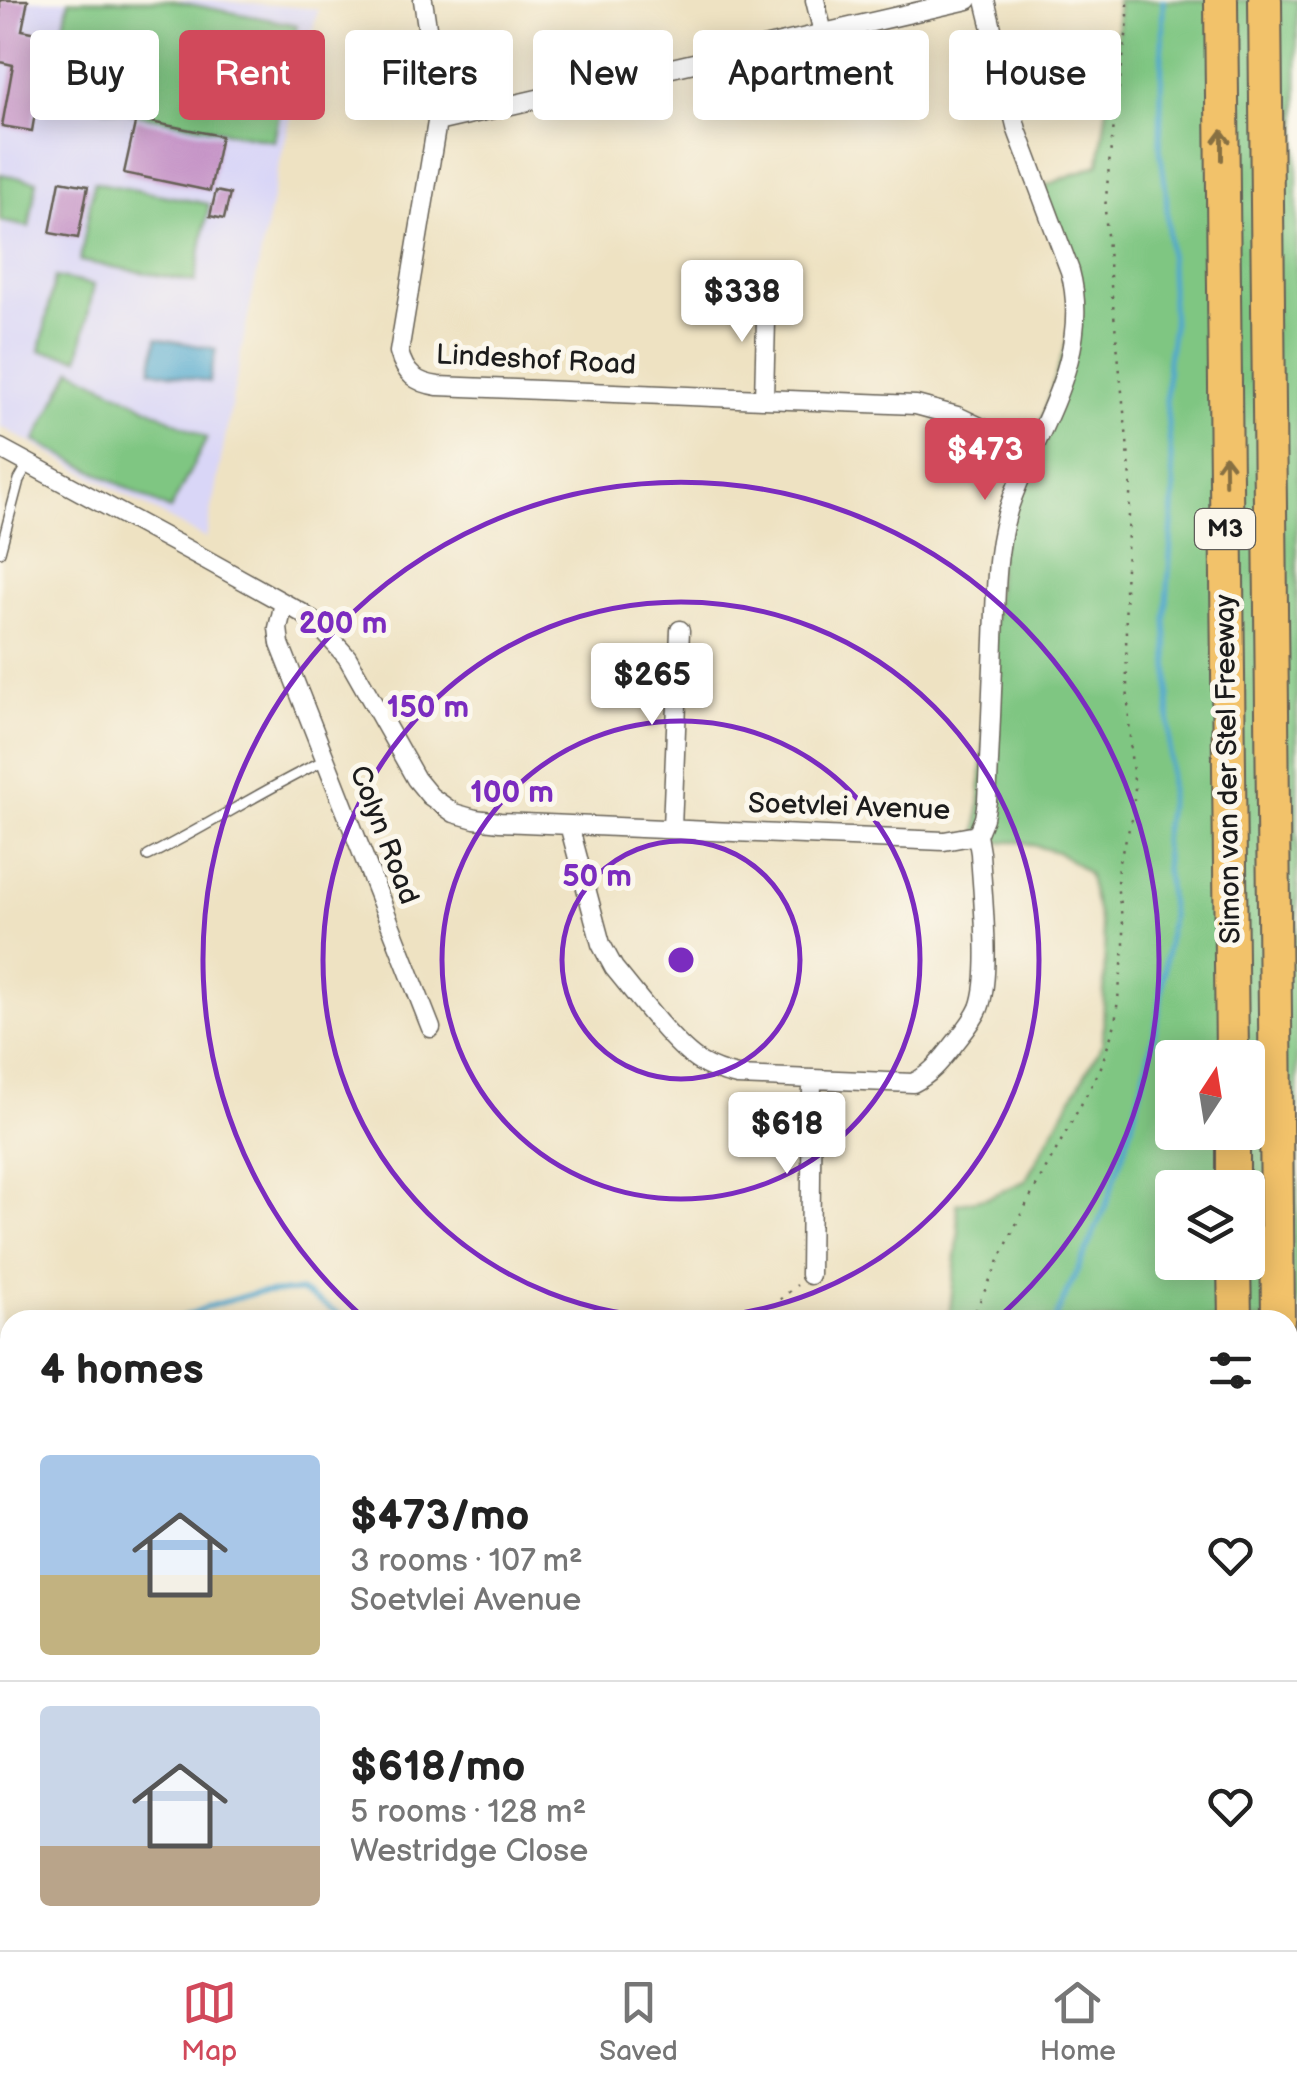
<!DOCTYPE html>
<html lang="en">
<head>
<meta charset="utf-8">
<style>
  :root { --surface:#fff; --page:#f2f2f2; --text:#222; --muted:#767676; --line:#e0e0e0; --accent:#d1495b }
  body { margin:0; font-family:"Balsamiq Sans",sans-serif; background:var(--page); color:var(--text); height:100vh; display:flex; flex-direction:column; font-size:38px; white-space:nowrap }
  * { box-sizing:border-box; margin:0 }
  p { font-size:32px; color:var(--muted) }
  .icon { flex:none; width:55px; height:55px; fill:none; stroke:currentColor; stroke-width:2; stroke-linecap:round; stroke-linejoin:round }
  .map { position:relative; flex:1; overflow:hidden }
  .sheet { position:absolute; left:0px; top:1310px; width:1298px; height:640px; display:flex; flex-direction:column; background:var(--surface); border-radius:30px 30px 0 0; box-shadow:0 5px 25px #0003 }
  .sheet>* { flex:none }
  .guide { position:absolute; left:30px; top:30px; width:1238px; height:90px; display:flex; gap:20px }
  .needle { width:65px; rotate:12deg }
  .buttons { position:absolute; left:1155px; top:1040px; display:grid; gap:20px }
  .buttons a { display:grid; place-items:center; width:110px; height:110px; border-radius:10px; background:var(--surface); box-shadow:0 5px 25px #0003; font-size:50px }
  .price { position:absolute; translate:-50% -85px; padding:0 22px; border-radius:10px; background:#fff; color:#222; font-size:32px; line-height:65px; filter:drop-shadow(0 2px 5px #0008) }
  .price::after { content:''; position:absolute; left:50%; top:60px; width:30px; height:22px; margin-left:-15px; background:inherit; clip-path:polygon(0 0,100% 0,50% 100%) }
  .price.current { background:var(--accent); color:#fff }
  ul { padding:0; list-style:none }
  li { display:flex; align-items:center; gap:30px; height:250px; padding:0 40px }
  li+li { border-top:2px solid var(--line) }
  li span { display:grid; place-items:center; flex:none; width:280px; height:200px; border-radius:10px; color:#555 }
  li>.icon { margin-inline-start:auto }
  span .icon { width:120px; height:120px; fill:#fffc; stroke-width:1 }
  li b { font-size:42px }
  h2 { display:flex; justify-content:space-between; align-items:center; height:120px; padding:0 40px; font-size:42px }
  .pill { padding:0 35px; border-radius:10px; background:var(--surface); box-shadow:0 5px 25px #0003; font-size:35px; line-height:90px }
  .pill.current { background:var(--accent); color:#fff }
  .tabs { display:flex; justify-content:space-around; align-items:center; height:140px; border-top:2px solid var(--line); background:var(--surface); font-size:28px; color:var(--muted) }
  .tabs a { display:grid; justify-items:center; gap:5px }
  .tabs .current { color:var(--accent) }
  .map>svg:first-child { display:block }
  .built { fill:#d9d6f7 }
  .green { fill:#7fc682; stroke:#4e714f; stroke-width:2.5; fill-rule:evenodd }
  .forest { fill:#67ab70; stroke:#426446; stroke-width:2.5 }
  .water { fill:#50a7cd; stroke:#366274; stroke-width:2.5 }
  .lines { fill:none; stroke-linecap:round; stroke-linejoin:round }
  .stream { stroke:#50a7cd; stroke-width:5 }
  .building { fill:#c492c6 }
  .service-casing { stroke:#666156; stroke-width:12 }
  .minor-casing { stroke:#666156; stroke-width:21 }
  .motorway-casing { stroke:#666156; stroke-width:36 }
  .path { stroke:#666156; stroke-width:2.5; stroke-dasharray:2.5 8; stroke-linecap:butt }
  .service { stroke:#fff; stroke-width:9 }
  .minor { stroke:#fff; stroke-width:18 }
  .motorway { stroke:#f2c26a; stroke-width:32 }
  .oneway { stroke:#876f43 }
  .ring { fill:none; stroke:#7b2cbf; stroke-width:5 }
  .labels { text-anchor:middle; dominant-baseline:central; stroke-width:10; stroke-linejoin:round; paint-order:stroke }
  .shield { fill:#fbf7ec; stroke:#5f5e5a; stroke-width:2.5 }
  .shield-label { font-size:25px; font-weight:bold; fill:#1c1c1c }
  .street-label { font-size:28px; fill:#1c1c1c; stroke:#fbf7ec }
  .centre { fill:#7b2cbf; stroke:#fbf7ec; stroke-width:5 }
  .ring-label { font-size:30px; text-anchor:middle; font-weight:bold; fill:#7b2cbf; stroke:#fbf7ec; stroke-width:10; stroke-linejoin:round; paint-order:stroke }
</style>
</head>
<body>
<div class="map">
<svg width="1297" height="1950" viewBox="0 0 1297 1950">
  <rect width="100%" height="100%" fill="#fbf7ec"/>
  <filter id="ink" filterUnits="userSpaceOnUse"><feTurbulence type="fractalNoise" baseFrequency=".01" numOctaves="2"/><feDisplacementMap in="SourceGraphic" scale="20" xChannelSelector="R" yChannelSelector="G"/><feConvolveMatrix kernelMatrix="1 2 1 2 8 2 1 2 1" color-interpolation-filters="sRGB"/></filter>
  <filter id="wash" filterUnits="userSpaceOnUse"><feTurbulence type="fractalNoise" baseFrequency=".0048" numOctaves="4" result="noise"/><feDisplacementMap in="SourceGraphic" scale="40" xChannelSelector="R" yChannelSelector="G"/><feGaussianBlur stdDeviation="2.25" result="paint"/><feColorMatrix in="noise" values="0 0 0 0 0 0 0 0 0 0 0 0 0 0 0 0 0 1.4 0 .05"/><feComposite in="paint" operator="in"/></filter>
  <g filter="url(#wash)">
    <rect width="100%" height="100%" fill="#eee2c2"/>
    <path class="built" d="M0 0H213L318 9 279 165 247 321 206 539 0 426Z"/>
    <path class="green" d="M69 0H169L297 25 274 141 50 97Z
      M1117 0H1297V1950H702L697 1940H1288V1320H949L959 1231 956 1204 989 1197 1025 1181 1103 1042 1105 944 1088 873 1060 853 1022 842H998L977 835 999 553 1076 313 1040 188 1099 164 1118 28ZM1172 1058H1248V1132H1172ZM1172 1188H1248V1262H1172Z
      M0 174 37 181 29 227 0 221Z
      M94 182 209 204 195 282 80 261Z
      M55 277 94 285 79 358 40 351Z
      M72 369 207 438 170 510 35 441Z"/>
    <path class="forest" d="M0 1536 10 1537V1940H206L177 1950H0Z"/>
    <path class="water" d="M157 338 216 349 209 382 151 370Z"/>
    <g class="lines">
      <path class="stream" d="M176 1320 207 1307 255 1293 301 1291 349 1320
        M1055 1320 1105 1208 1131 1129 1159 1013 1171 916 1163 839 1170 791 1169 674 1166 620 1174 491 1166 401 1168 360 1173 326 1166 191 1160 148 1163 0
        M0 1337 10 1338
        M714 1940 717 1950
        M874 1940 881 1950"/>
    </g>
    <g id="blocks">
      <path class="building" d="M0 0H28L22 30 48 35 32 131 2 126 13 65 0 62Z
        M136 119 221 136 210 191 124 173Z
        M60 181 88 186 78 238 50 233Z
        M216 191 230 194 224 219 210 216Z"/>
    </g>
  </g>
  <g filter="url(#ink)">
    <use href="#blocks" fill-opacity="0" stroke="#666156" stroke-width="2.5"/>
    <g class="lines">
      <defs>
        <path id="service" d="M0 552 19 480 28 464
          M148 856C208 826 264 789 325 760"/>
        <path id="minor" d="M423 0 432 60 437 122 399 352C405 374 416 383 438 386L916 405 957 416 1033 452
          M815 0 823 33
          M437 122 968 0
          M756 285 766 320 764 398
          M0 448 203 558 302 613 319 626 347 657 416 779 430 796 454 813 475 819 500 822 944 841 977 835
          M284 603 278 628 280 644 431 1028
          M569 825 601 944 614 968C636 994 673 1045 700 1062 712 1069 724 1073 737 1076L913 1083C931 1074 940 1062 952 1047 961 1035 973 1022 979 1008 992 974 982 892 980 853L977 835
          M672 828 680 630
          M977 835 984 818 987 801C990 747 992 694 994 640 996 592 995 542 1013 496 1041 423 1092 353 1070 271L1017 130 985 0
          M810 1275 812 1080
          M0 1400 10 1402
          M536 1940 540 1950
          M244 1950 274 1940"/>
        <path id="motorway" d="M1221 0 1232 1058
          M1265 0 1278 1320
          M1233 1132V1188
          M1234 1262 1235 1320
          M1239 1940V1950
          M1283 1940V1950"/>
      </defs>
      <use href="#service" class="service-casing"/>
      <use href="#minor" class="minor-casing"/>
      <use href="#motorway" class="motorway-casing"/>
      <path class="path" d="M756 1320 797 1285
        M971 1320 1020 1216 1100 1070 1115 1024 1124 948V930L1117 885 1118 865 1132 819 1135 788 1131 756 1127 683 1125 586 1131 479 1110 276 1105 209 1110 155 1128 21V0
        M0 1552 10 1553
        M0 1782 10 1783
        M819 1940 824 1950
        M150 1950 180 1940"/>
      <use href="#service" class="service"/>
      <use href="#minor" class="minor"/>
      <use href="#motorway" class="motorway"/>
    </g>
    <defs><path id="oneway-shaft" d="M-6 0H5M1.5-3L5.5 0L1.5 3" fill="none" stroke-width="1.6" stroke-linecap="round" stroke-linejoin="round" transform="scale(2.5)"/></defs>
    <g class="oneway">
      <use href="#oneway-shaft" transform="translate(1222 145) rotate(-90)"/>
      <use href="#oneway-shaft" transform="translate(1225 470) rotate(-91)"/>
    </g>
  </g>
  <g class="ring">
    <circle cx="681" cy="960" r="119"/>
    <circle cx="681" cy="960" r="239"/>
    <circle cx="681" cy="960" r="358"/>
    <path d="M364 1318A478 478 0 1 1 998 1318"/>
  </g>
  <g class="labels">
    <rect class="shield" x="1195" y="509" width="60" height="40" rx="8"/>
    <g class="shield-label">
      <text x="1225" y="529">M3</text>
    </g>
    <g class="street-label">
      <text transform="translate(536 360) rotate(3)">Lindeshof Road</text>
      <text transform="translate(1228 769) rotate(-91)">Simon van der Stel Freeway</text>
      <text transform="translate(849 807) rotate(2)">Soetvlei Avenue</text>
      <text transform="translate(384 835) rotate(69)">Colyn Road</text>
    </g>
  </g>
  <circle cx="681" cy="960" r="15" class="centre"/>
  <g class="ring-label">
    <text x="343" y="633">200 m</text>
    <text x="428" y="717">150 m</text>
    <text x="512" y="802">100 m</text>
    <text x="597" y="886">50 m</text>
  </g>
</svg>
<div class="buttons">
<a><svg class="needle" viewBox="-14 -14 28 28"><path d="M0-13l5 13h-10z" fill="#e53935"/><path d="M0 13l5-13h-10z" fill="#767676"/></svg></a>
<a><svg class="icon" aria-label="layers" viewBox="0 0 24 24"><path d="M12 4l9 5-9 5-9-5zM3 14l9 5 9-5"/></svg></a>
</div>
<b class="price" style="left:742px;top:345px">$338</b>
<b class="price current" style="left:985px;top:503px">$473</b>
<b class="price" style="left:652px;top:728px">$265</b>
<b class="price" style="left:787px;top:1177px">$618</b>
<div class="guide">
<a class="pill">Buy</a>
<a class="pill current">Rent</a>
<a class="pill">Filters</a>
<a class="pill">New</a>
<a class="pill">Apartment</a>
<a class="pill">House</a>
</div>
<section class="sheet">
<h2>4 homes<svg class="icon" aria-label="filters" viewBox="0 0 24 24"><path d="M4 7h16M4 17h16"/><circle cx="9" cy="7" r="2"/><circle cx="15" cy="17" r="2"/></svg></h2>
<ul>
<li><span style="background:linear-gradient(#a9c7e8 60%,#c2b280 0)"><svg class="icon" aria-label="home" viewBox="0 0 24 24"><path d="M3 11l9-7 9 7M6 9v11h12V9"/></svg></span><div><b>$473/mo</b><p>3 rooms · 107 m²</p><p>Soetvlei Avenue</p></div><svg class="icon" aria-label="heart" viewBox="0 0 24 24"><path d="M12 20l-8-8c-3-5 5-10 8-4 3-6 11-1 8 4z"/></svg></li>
<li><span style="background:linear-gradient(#c9d6e8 70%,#b9a48a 0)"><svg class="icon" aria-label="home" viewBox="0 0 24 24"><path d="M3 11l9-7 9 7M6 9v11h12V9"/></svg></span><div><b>$618/mo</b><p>5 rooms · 128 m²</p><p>Westridge Close</p></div><svg class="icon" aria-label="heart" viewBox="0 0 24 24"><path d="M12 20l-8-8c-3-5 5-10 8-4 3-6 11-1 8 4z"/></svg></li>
</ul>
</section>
</div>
<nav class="tabs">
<a class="current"><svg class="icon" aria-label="map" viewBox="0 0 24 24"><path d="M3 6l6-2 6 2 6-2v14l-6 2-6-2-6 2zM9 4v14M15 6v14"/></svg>Map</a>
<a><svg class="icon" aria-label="saved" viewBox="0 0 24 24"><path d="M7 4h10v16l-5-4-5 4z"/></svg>Saved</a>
<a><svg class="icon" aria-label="home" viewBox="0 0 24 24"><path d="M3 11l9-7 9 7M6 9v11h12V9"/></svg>Home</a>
</nav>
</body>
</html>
